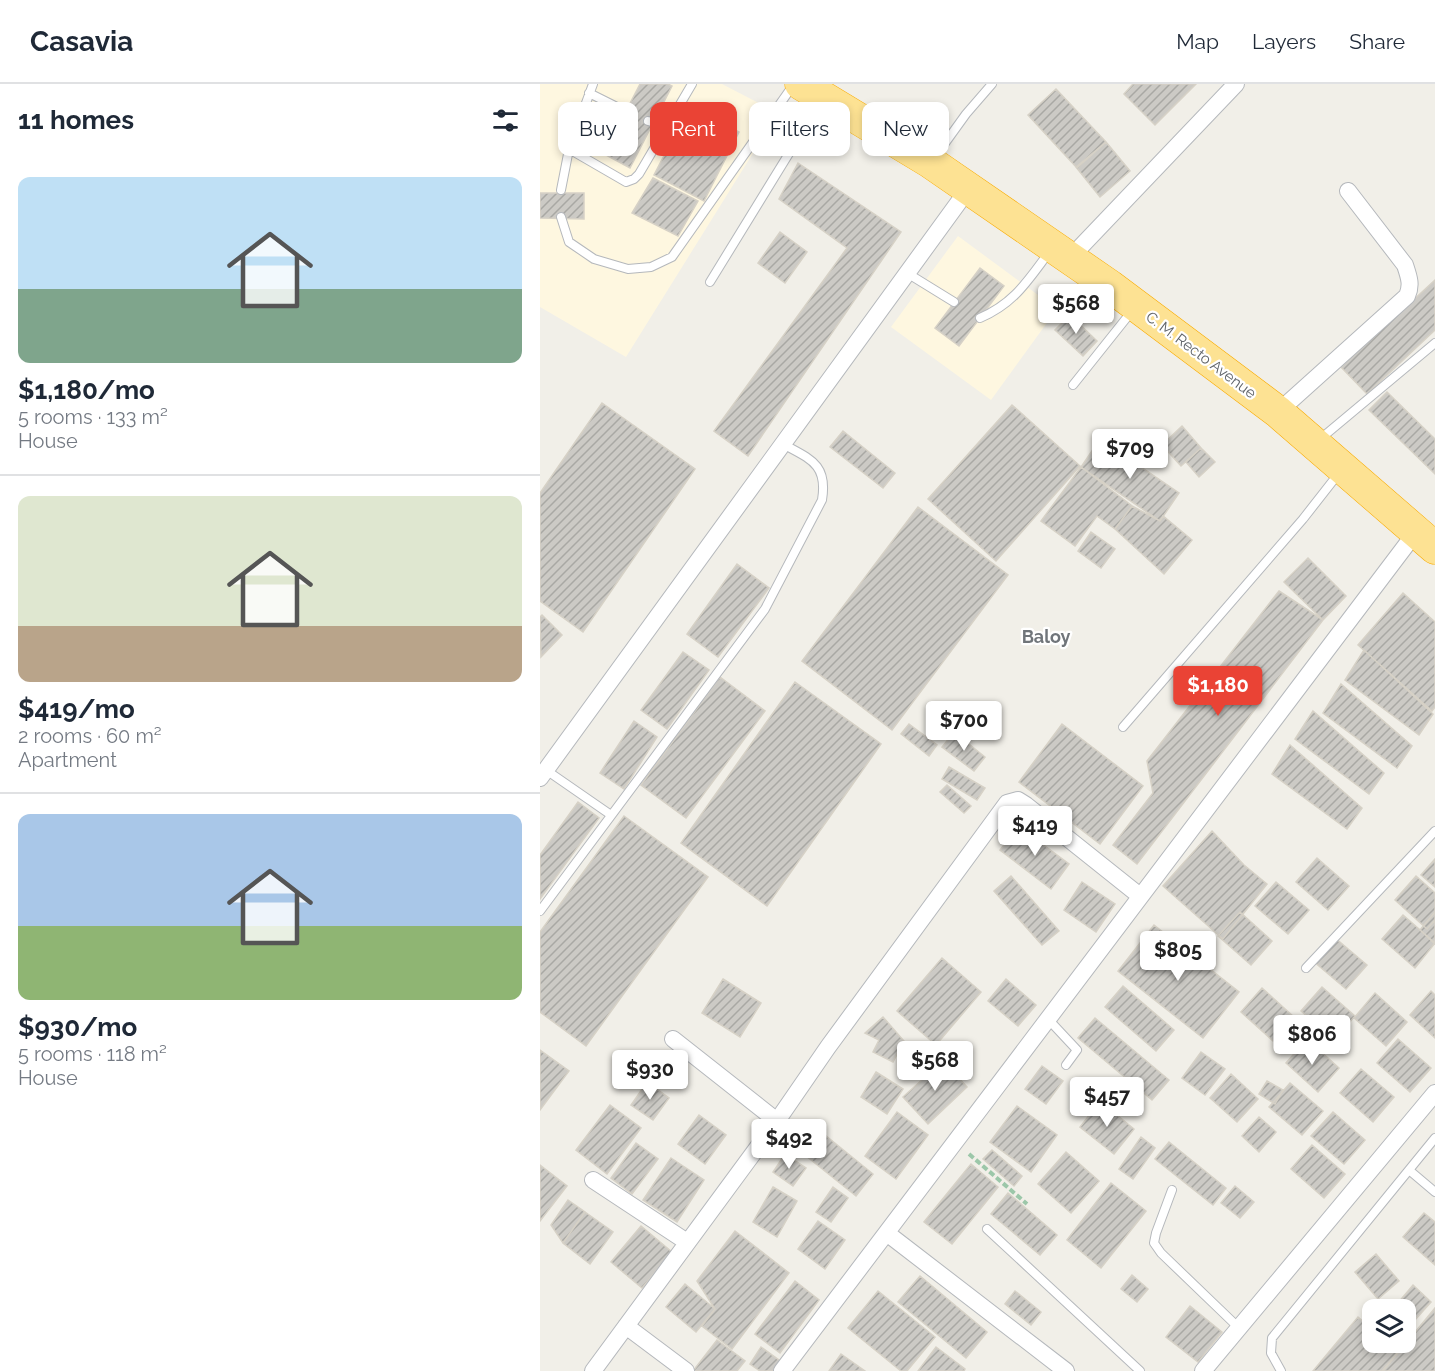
<!DOCTYPE html>
<html lang="en">
<head>
<meta charset="utf-8">
<style>
  :root { --surface:#fff; --page:#f6f6f7; --text:#1f2937; --muted:#747a83; --line:#e0e1e3; --accent:#ea4335 }
  body { margin:0; font-family:Raleway,sans-serif; background:var(--page); color:var(--text); height:100vh; display:flex; flex-direction:column; font-size:22px; white-space:nowrap }
  * { box-sizing:border-box; margin:0 }
  p { font-size:20px; color:var(--muted) }
  .icon { flex:none; width:33px; height:33px; fill:none; stroke:currentColor; stroke-width:2; stroke-linecap:round; stroke-linejoin:round }
  .map { position:relative; flex:1; overflow:hidden }
  .sheet { display:flex; flex-direction:column; background:var(--surface); width:540px }
  .sheet>* { flex:none }
  .banner { position:absolute; left:18px; top:18px; width:570px; height:54px; display:flex; gap:12px }
  .fabs { position:absolute; left:822px; top:1215px; display:grid; gap:12px }
  .fabs a { display:grid; place-items:center; width:54px; height:54px; border-radius:12px; background:var(--surface); box-shadow:0 3px 9px #0003; font-size:30px }
  .price { position:absolute; translate:-50% -51px; padding:0 14px; border-radius:6px; background:#fff; color:#222; font-size:20px; line-height:39px; filter:drop-shadow(0 2px 3px #0008) }
  .price::after { content:''; position:absolute; left:50%; top:36px; width:18px; height:14px; margin-left:-9px; background:inherit; clip-path:polygon(0 0,100% 0,50% 100%) }
  .price.on { background:var(--accent); color:#fff }
  ul { padding:0; list-style:none }
  li { display:grid; align-content:center; gap:12px; height:318px; padding:0 18px }
  li+li { border-top:2px solid var(--line) }
  li span { display:grid; place-items:center; height:186px; border-radius:12px; color:#555 }
  li>.icon { margin-inline-start:auto }
  span .icon { width:108px; height:108px; fill:#fffc; stroke-width:1 }
  li b { font-size:26px }
  h2 { display:flex; justify-content:space-between; align-items:center; height:72px; padding:0 18px; font-size:26px }
  .tag { padding:0 21px; border-radius:12px; background:var(--surface); box-shadow:0 3px 9px #0003; font-size:21px; line-height:54px }
  .tag.on { background:var(--accent); color:#fff }
  header { display:flex; align-items:center; gap:36px; box-sizing:border-box; height:84px; padding:0 30px; background:var(--surface); border-bottom:2px solid var(--line) }
  header strong { font-size:28px }
  nav { display:flex; gap:33px; margin-inline-start:auto; font-size:21px }
  main { display:flex; flex:1; min-height:0 }
  .map>svg:first-child { display:block }
  .commercial { fill:#fef7e0 }
  .building { fill:url(#building-hatch); stroke:#d6d1c6; stroke-width:1.5 }
  .lines { fill:none; stroke-linecap:round; stroke-linejoin:round }
  .lane-casing { stroke:#b5b8bc; stroke-width:10 }
  .street-casing { stroke:#b5b8bc; stroke-width:18 }
  .highway-casing { stroke:#f9ab00; stroke-width:33 }
  .path { stroke:#9cc7a9; stroke-width:4; stroke-dasharray:6 3; stroke-linecap:butt }
  .lane { stroke:#fff; stroke-width:8 }
  .street { stroke:#fff; stroke-width:16 }
  .highway { stroke:#fde293; stroke-width:32 }
  .labels { text-anchor:middle; dominant-baseline:central; stroke-width:4.5; stroke-linejoin:round; paint-order:stroke }
  .street-label { font-size:15px; fill:#5f6368; stroke:#fff }
  .quarter-label { font-size:18px; font-weight:bold; fill:#70757a; stroke:#fff }
</style>
</head>
<body>
<header>
<strong>Casavia</strong>
<nav><a>Map</a><a>Layers</a><a>Share</a></nav>
</header>
<main>
<section class="sheet">
<h2>11 homes<svg class="icon" aria-label="filters" viewBox="0 0 24 24"><path d="M4 7h16M4 17h16"/><circle cx="9" cy="7" r="2"/><circle cx="15" cy="17" r="2"/></svg></h2>
<ul>
<li><span style="background:linear-gradient(#bfe0f5 60%,#7fa58c 0)"><svg class="icon" aria-label="home" viewBox="0 0 24 24"><path d="M3 11l9-7 9 7M6 9v11h12V9"/></svg></span><div><b>$1,180/mo</b><p>5 rooms · 133 m²</p><p>House</p></div></li>
<li><span style="background:linear-gradient(#dfe7d0 70%,#b9a48a 0)"><svg class="icon" aria-label="home" viewBox="0 0 24 24"><path d="M3 11l9-7 9 7M6 9v11h12V9"/></svg></span><div><b>$419/mo</b><p>2 rooms · 60 m²</p><p>Apartment</p></div></li>
<li><span style="background:linear-gradient(#a9c7e8 60%,#8fb573 0)"><svg class="icon" aria-label="home" viewBox="0 0 24 24"><path d="M3 11l9-7 9 7M6 9v11h12V9"/></svg></span><div><b>$930/mo</b><p>5 rooms · 118 m²</p><p>House</p></div></li>
</ul>
</section>
<div class="map">
<svg width="895" height="1287" viewBox="0 0 895 1287">
  <defs>
    <pattern id="building-hatch" width="6" height="6" patternUnits="userSpaceOnUse" patternTransform="scale(1.5)"><rect width="6" height="6" fill="#cccac5"/><path d="M-1 1l2-2M0 6l6-6M5 7l2-2" fill="none" stroke="#a9a8a4"/></pattern>
  </defs>
  <rect width="100%" height="100%" fill="#f1efe8"/>
  <path class="commercial" d="M0 0H182L238 29 86 273 0 223Z
    M418 152 517 225 451 316 351 243Z"/>
  <path class="building" d="M100 0H128L132 2 90 84 64 70Z
    M593 0H656L615 41 584 10Z
    M516 5 566 58 537 84 488 31Z
    M162 28 199 48 164 117 114 91 128 64 140 70Z
    M566 58 590 87 560 113 536 83Z
    M258 79 361 148 208 372 174 347 307 164 239 115Z
    M113 94 158 117 138 152 92 129Z
    M0 109H44V135L0 134Z
    M240 148 267 168 245 199 218 179Z
    M440 184 464 202 419 262 395 244Z
    M895 196V246L827 310 801 283Z
    M530 231 557 257 543 272 515 246Z
    M847 308 895 355V390L829 326Z
    M62 319 155 385 43 548 0 517V409Z
    M472 321 540 382 456 477 388 415Z
    M642 342 661 364 641 382 622 361Z
    M303 347 355 389 343 404 290 363Z
    M560 355 639 409 620 437 541 383Z
    M661 364 675 378 659 393 646 378Z
    M541 383 592 422 575 445 557 432 535 462 501 437Z
    M592 422 620 437 623 432 652 456 624 490 575 445Z
    M378 423 468 491 352 646 262 577Z
    M551 448 575 465 561 484 538 467Z
    M768 474 806 512 783 536 744 498Z
    M197 480 229 504 178 573 147 550Z
    M739 507 783 536 597 780 573 761 613 709 607 677Z
    M863 509 895 538V623L892 627 818 561Z
    M2 531 22 551 1 573 0 533Z
    M824 566 893 630 879 651 805 596Z
    M143 568 169 586 127 645 101 626Z
    M180 593 225 627 146 734 101 701Z
    M255 598 341 660 227 822 141 759Z
    M801 600 872 662 857 684 783 629Z
    M773 627 844 689 829 710 755 655Z
    M94 637 117 653 84 705 60 689Z
    M369 640 397 661 389 672 361 650Z
    M522 640 603 702 560 760 479 698Z
    M414 648 445 673 434 687 402 663Z
    M750 661 822 724 807 745 732 690Z
    M409 683 445 704 437 716 402 695Z
    M407 701 431 722 424 729 400 708Z
    M38 718 59 734 0 815V771Z
    M84 732 168 793 46 962 0 928V848Z
    M478 742 529 780 511 805 460 766Z
    M672 747 704 781 727 800 683 855 623 802Z
    M777 774 809 802 788 826 756 798Z
    M895 775V803L881 791Z
    M471 792 519 847 502 861 454 807Z
    M876 792 895 809V836L887 845 855 816Z
    M542 798 575 820 556 848 524 826Z
    M736 798 769 826 748 850 715 822Z
    M700 828 732 857 711 881 678 852Z
    M895 828V860L880 846Z
    M863 831 895 859 875 884 842 855Z
    M614 841 699 908 663 954 578 887Z
    M794 853 827 881 806 905 773 877Z
    M402 874 441 908 396 961 357 927Z
    M183 895 221 919 200 953 162 929Z
    M466 895 496 921 478 942 448 917Z
    M583 902 634 946 616 967 565 923Z
    M782 903 815 932 794 956 761 927Z
    M722 904 754 933 733 957 701 928Z
    M891 907 895 911V954L870 931Z
    M835 909 867 938 846 962 814 934Z
    M343 933 364 957 353 978 333 968 339 956 325 949Z
    M555 934 629 996 612 1016 538 954Z
    M767 955 799 984 778 1008 746 979Z
    M858 955 891 984 870 1008 837 979Z
    M0 966 29 987 0 1026Z
    M661 968 685 985 665 1011 642 994Z
    M403 977 427 1003 388 1040 363 1013Z
    M502 982 523 997 506 1020 485 1005Z
    M821 985 854 1013 833 1038 800 1009Z
    M336 988 363 1005 347 1030 321 1013Z
    M691 990 718 1015 697 1038 670 1014Z
    M727 997 743 1006 735 1020 719 1010Z
    M107 998 129 1014 113 1036 91 1021Z
    M750 999 783 1027 762 1051 729 1023Z
    M560 1017 594 1045 574 1070 540 1043Z
    M70 1021 101 1044 67 1090 36 1066Z
    M477 1022 517 1051 491 1088 450 1058Z
    M357 1028 388 1051 356 1095 325 1072Z
    M793 1028 825 1056 804 1080 771 1052Z
    M159 1031 186 1051 165 1080 138 1060Z
    M719 1033 736 1048 719 1068 702 1052Z
    M269 1038 333 1090 316 1112 251 1060Z
    M601 1053 615 1064 593 1095 579 1085Z
    M629 1058 686 1104 673 1121 615 1075Z
    M96 1059 118 1075 92 1110 71 1094Z
    M772 1061 805 1090 784 1114 751 1085Z
    M452 1066 482 1092 474 1102 443 1075Z
    M526 1068 559 1097 531 1129 498 1100Z
    M245 1070 266 1084 253 1102 233 1088Z
    M131 1074 164 1096 137 1138 103 1116Z
    M431 1080 458 1103 412 1160 384 1138Z
    M0 1081 27 1102 0 1137Z
    M571 1099 606 1127 561 1184 527 1156Z
    M695 1102 714 1118 700 1134 681 1119Z
    M233 1103 257 1117 237 1153 213 1138Z
    M293 1103 308 1114 291 1138 276 1128Z
    M468 1109 517 1151 500 1171 451 1130Z
    M28 1116 45 1128 23 1159 11 1141Z
    M45 1128 73 1148 50 1180 23 1159Z
    M884 1129 895 1138V1181L863 1153Z
    M278 1137 305 1156 285 1185 258 1165Z
    M101 1142 132 1168 102 1204 71 1178Z
    M195 1147 249 1189 192 1265 162 1242 175 1225 157 1197Z
    M836 1170 859 1197 838 1215 815 1188Z
    M592 1191 608 1205 597 1218 581 1205Z
    M380 1192 447 1248 426 1274 358 1218Z
    M255 1197 279 1216 240 1269 215 1250Z
    M145 1200 175 1225 156 1248 126 1223Z
    M873 1201 891 1218 866 1246V1226H852Z
    M338 1207 395 1253 367 1287H361L308 1244Z
    M475 1207 501 1228 491 1241 465 1220Z
    M650 1222 682 1248 658 1278 626 1253Z
    M895 1224V1287H843Z
    M818 1233 832 1245V1258H848L859 1267 842 1287H773Z
    M177 1256 205 1277 197 1287H153Z
    M221 1263 243 1279 237 1287H220L210 1280Z
    M396 1263 425 1285 424 1287H378Z
    M301 1270 325 1287H289Z"/>
  <g class="lines">
    <defs>
      <path id="lane" d="M49 9 81 25
        M108 37 126 42
        M29 65 86 98 94 95 99 90 152 0
        M395 73 426 30 452 0
        M21 106 29 65 53 0
        M21 133 29 158 54 175 88 185 111 183 132 173 254 0
        M367 189 414 218
        M170 198 280 19
        M440 234C475 219 488 196 510 167
        M533 301 592 227
        M779 356 895 259
        M583 643 763 435 799 389
        M6 686 71 731
        M0 827 225 525 282 416C288 380 270 375 243 360
        M766 884 895 747
        M508 935 537 966 526 981
        M869 1086 895 1108
        M632 1106 616 1149 614 1159 621 1169 699 1244
        M447 1145 600 1287
        M741 1287 731 1269 732 1254 895 1054"/>
      <path id="street" d="M530 174 696 0
        M738 328 867 212C872 201 869 193 865 181L808 107
        M0 694 429 104
        M133 955 237 1037
        M53 1096 147 1158
        M348 1150 526 1287
        M86 1242 146 1287
        M53 1287 237 1037 288 963 467 719 478 716 486 721 600 812
        M242 1287 876 448
        M663 1287 895 1009"/>
      <path id="highway" d="M261 0 390 78 570 202 738 328 895 464"/>
    </defs>
    <use href="#lane" class="lane-casing"/>
    <use href="#street" class="street-casing"/>
    <use href="#highway" class="highway-casing"/>
    <path class="path" d="M429 1070 487 1120"/>
    <use href="#lane" class="lane"/>
    <use href="#street" class="street"/>
    <use href="#highway" class="highway"/>
  </g>
  <g class="labels">
    <g class="street-label">
      <text transform="translate(661 271) rotate(37)">C. M. Recto Avenue</text>
    </g>
    <g class="quarter-label">
      <text x="506" y="552">Baloy</text>
    </g>
  </g>
</svg>
<div class="fabs">
<a><svg class="icon" aria-label="layers" viewBox="0 0 24 24"><path d="M12 4l9 5-9 5-9-5zM3 14l9 5 9-5"/></svg></a>
</div>
<b class="price" style="left:536px;top:251px">$568</b>
<b class="price" style="left:590px;top:396px">$709</b>
<b class="price on" style="left:678px;top:633px">$1,180</b>
<b class="price" style="left:424px;top:668px">$700</b>
<b class="price" style="left:495px;top:773px">$419</b>
<b class="price" style="left:638px;top:898px">$805</b>
<b class="price" style="left:772px;top:982px">$806</b>
<b class="price" style="left:395px;top:1008px">$568</b>
<b class="price" style="left:110px;top:1017px">$930</b>
<b class="price" style="left:567px;top:1044px">$457</b>
<b class="price" style="left:249px;top:1086px">$492</b>
<div class="banner">
<a class="tag">Buy</a>
<a class="tag on">Rent</a>
<a class="tag">Filters</a>
<a class="tag">New</a>
</div>
</div>
</main>
</body>
</html>
